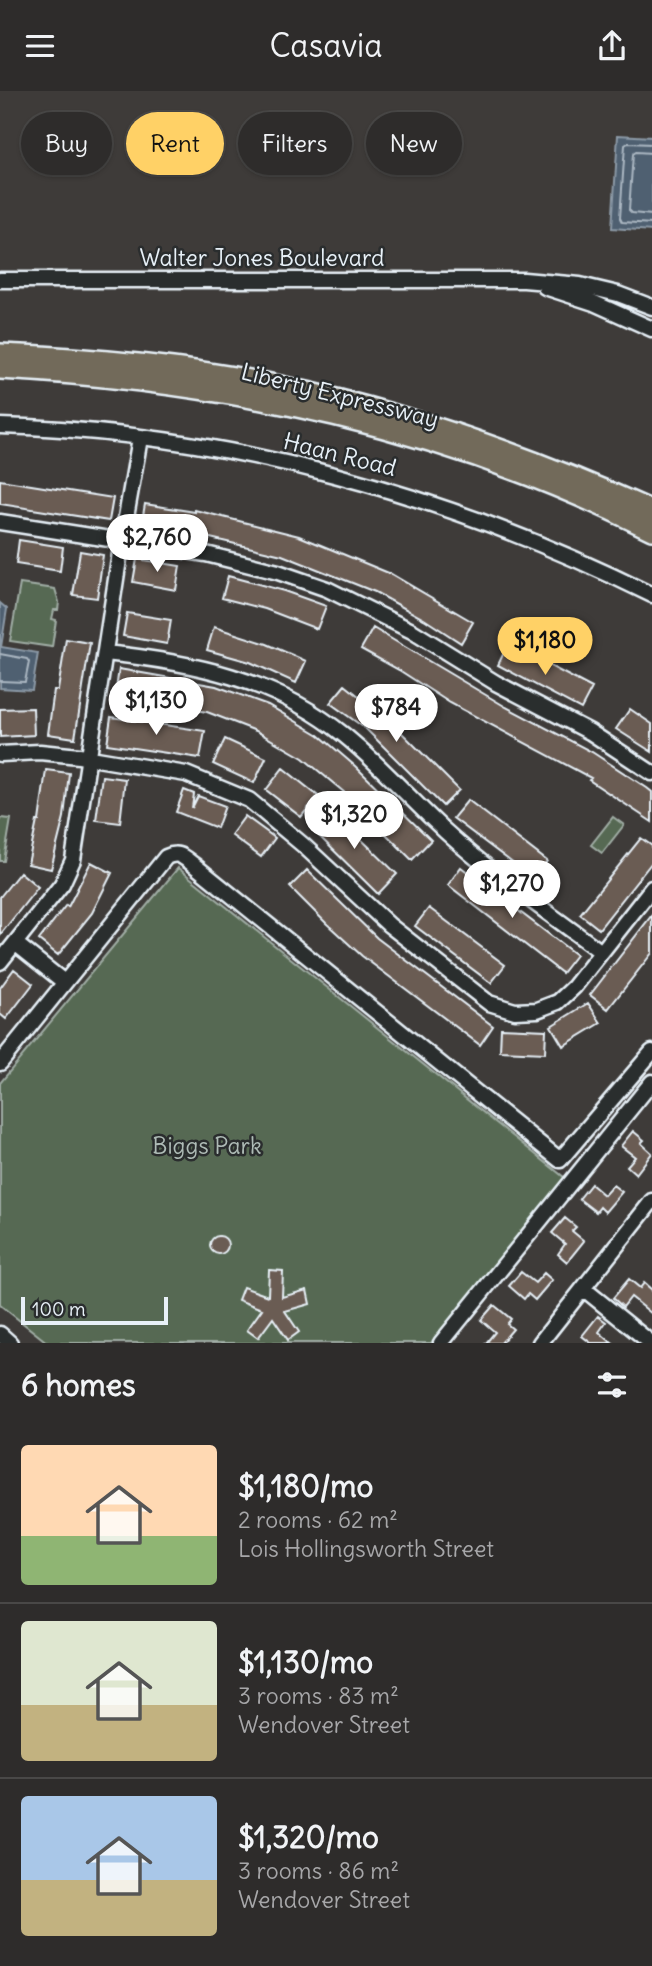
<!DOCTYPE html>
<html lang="en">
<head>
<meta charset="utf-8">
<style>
  :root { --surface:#2e2c2b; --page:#363433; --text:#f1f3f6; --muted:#a7a7a9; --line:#494847; --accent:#ffd166 }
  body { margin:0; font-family:Delius,sans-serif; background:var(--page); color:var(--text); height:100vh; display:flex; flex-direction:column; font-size:26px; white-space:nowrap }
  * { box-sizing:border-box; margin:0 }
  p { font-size:23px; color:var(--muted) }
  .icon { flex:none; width:38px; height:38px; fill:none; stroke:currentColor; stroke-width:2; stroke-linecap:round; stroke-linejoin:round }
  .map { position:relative; height:1252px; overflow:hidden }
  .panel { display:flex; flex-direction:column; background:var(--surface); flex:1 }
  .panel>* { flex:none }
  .top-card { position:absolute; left:21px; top:21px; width:611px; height:63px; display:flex; gap:14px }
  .scale { position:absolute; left:21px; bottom:18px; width:147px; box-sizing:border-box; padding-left:7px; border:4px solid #e8f1f8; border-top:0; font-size:19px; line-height:24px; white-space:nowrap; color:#e8f1f8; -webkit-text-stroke:5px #2a2d2e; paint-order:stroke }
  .price { position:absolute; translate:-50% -60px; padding:0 16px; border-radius:24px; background:#fff; color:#222; font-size:23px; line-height:46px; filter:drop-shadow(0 2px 4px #0008) }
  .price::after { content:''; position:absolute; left:50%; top:42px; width:21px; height:16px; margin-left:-10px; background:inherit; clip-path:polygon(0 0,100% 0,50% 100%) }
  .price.current { background:var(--accent); color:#111 }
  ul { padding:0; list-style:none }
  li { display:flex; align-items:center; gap:21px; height:175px; padding:0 21px }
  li+li { border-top:2px solid var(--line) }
  li span { display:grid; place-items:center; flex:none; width:196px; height:140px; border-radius:7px; color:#555 }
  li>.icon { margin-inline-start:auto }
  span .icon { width:84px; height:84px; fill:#fffc; stroke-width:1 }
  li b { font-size:30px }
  h2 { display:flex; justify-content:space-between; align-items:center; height:84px; padding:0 21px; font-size:30px }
  .chip { padding:0 24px; border-radius:32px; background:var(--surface); box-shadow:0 2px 5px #0004,0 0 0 2px var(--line); font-size:24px; line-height:63px }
  .chip.current { background:var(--accent); color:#111 }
  header { display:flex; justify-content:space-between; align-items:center; height:91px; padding:0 21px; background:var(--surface); font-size:32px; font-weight:600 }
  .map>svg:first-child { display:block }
  .green { fill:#576952; stroke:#a0ada5; stroke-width:2 }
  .water { fill:#4f6071; stroke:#8c9aa7; stroke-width:2 }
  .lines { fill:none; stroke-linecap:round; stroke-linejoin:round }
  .shore { stroke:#abb7c2; stroke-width:2 }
  .building { fill:#6b5b53; stroke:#e8f1f8; stroke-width:2 }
  .minor-casing { stroke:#e8f1f8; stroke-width:19 }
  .highway-casing { stroke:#e8f1f8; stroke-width:24 }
  .minor { stroke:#2a2d2e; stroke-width:14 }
  .highway { stroke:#726b5a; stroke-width:19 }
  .labels { text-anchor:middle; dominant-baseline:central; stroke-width:5; stroke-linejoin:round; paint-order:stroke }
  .street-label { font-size:23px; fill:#e8f1f8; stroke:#2a2d2e }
  .park-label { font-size:23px; fill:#aebbb6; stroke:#2a2d2e }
</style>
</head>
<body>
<header><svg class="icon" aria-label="menu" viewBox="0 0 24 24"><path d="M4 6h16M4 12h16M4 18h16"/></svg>Casavia<svg class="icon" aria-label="share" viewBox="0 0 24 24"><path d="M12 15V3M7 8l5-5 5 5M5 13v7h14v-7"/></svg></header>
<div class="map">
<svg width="652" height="1252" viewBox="0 0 652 1252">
  <rect width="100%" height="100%" fill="#3e3b39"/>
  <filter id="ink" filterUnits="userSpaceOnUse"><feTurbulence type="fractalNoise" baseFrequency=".0143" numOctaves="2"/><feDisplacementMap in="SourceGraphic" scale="14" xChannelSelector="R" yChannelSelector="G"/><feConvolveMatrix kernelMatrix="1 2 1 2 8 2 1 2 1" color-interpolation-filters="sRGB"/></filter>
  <g filter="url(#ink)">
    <path class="green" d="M20 493 55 498 59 511 58 519H54L52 528 56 529 52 556 10 550Z
      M613 726 624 734 602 762 591 754Z
      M0 727 11 728 4 770H0Z
      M178 777 565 1087 431 1252H48L0 1214V992Z"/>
    <path class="water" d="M618 44 652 46V140L612 137Z
      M0 512 7 518 1 556 38 562 32 599 0 597Z"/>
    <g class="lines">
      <path class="shore" d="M652 53 628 52 625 54 620 127 622 131 652 133
        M652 62 636 61 633 63 629 119 632 122 652 124
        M0 563 27 568 29 571 25 591 0 590"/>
    </g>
    <path class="building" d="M0 389 113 407 109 430 0 413Z
      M145 413 195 421V419L299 445 391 483 473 531 461 552 424 528 375 501 282 464 185 441V443L141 436Z
      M19 449 63 456 60 480 16 473Z
      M80 460 103 464 97 507 73 504Z
      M137 468 180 475 176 499 133 491Z
      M228 485 284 500 326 515 317 538 265 518 222 507Z
      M127 522 171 529 167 553 123 545Z
      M214 536 267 553 306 570 296 592 250 571 207 559Z
      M373 537 506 616 592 661 647 697 652 701V731L589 689 591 687 450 612 399 579 361 558Z
      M66 548 90 552 75 647 48 643 54 599H58Z
      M508 553 592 597 581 618 498 574Z
      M119 578 216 595 268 614 319 644 355 675 431 749 412 769 345 702 303 667 256 640 207 621 115 605Z
      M345 594 390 630 459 699 443 715 366 638 330 612Z
      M33 617 34 644 0 646V618Z
      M630 618 652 633V661L616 638Z
      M111 626 205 640 200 667 107 653Z
      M225 648 266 667 254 692 213 673Z
      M283 677 318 705 301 726 266 699Z
      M46 679 69 682 64 726 51 778 28 773 37 730H39Z
      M102 685 125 688 120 732 96 729Z
      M184 699 194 703 192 717 198 705 225 715 217 737 176 721Z
      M468 709 547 770 534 788 453 727Z
      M330 718 397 783 378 803 311 737Z
      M245 725 275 747 261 766 231 744Z
      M641 747 652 755V771L599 838 580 823Z
      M91 771 112 782 92 822 58 864 39 849 66 814 68 816Z
      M461 776 576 864 562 882 448 794Z
      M307 779 377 847 493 935 480 954 362 865 326 832 290 796Z
      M20 781 38 796 0 844V806Z
      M429 817 505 874 491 892 415 835Z
      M652 824V862L608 918 590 904Z
      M14 878 33 893 6 928 0 923V897Z
      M588 912 601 932 563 955 551 935Z
      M501 937 546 939 545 962 500 960Z
      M633 1040 644 1049 641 1052 652 1062 636 1083 627 1075 635 1066 621 1055Z
      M591 1093 604 1104 613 1094 622 1101 605 1121 600 1116 596 1121 579 1108Z
      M565 1127 576 1136 572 1140 584 1150 567 1171 558 1163 565 1153 552 1142Z
      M210 1154a9 9 0 1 1 18 0a9 9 0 1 1-18 0Z
      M269 1179 283 1180 282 1206 307 1199 310 1213 285 1220 299 1241 288 1249 273 1227 258 1247 247 1239 262 1218 238 1209 243 1196 268 1205Z
      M521 1181 535 1192 544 1182 552 1189 535 1209 528 1203 524 1208 509 1195Z
      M629 1188 640 1197 644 1192 652 1199V1223L631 1206 623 1216 613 1207Z
      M494 1214 511 1228 507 1233 513 1238 501 1252H486L495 1241 481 1229Z
      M598 1225 606 1231 599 1241 612 1252H591L582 1245Z"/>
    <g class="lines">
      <defs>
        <path id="minor" d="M0 189H524L580 194 618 203 652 216
          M545 196 594 212 652 238
          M0 335C227 341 450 404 652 504
          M0 431 206 463 278 481 327 498 412 540 496 592 590 641 652 682
          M105 562C192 571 275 588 344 644 380 673 411 709 445 740 493 784 549 822 601 861
          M0 663 40 661 79 665 186 683 249 709 303 754 389 834 489 912 515 920 537 919 558 911 574 896 652 797
          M15 852 64 891
          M0 871 62 793 73 769 122 449 140 347
          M0 972 166 766C179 760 183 766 194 774L560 1069 652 961
          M584 1198 651 1252
          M0 1243 10 1252
          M441 1252 652 991
          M540 1252 652 1110"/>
        <path id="highway" d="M0 263C94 267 188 275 280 295 408 322 532 366 652 420
          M0 278C228 290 447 336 652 439"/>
      </defs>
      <use href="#minor" class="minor-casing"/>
      <use href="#highway" class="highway-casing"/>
      <use href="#minor" class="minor"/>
      <use href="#highway" class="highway"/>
    </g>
  </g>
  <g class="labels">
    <g class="street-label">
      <text x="262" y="166">Walter Jones Boulevard</text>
      <text transform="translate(340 304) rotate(14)">Liberty Expressway</text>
      <text transform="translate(340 363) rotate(14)">Haan Road</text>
    </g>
    <g class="park-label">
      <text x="207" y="1054">Biggs Park</text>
    </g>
  </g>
</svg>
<div class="scale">100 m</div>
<b class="price" style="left:157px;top:483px">$2,760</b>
<b class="price current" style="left:545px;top:586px">$1,180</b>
<b class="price" style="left:156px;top:646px">$1,130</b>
<b class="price" style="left:396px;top:653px">$784</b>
<b class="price" style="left:354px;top:760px">$1,320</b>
<b class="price" style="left:512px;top:829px">$1,270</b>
<div class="top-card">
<a class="chip">Buy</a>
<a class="chip current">Rent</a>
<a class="chip">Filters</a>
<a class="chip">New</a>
</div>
</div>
<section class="panel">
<h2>6 homes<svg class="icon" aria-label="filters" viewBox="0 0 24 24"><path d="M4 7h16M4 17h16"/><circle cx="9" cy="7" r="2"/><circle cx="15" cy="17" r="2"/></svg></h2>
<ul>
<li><span style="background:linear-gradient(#ffd9b3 65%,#8fb573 0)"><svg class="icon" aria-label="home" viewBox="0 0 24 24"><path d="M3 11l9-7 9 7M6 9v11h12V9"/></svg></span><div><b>$1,180/mo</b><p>2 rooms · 62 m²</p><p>Lois Hollingsworth Street</p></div></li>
<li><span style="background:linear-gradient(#dfe7d0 60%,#c2b280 0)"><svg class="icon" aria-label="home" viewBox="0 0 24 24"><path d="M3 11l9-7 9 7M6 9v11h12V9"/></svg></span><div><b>$1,130/mo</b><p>3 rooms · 83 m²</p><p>Wendover Street</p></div></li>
<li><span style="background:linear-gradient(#a9c7e8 60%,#c2b280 0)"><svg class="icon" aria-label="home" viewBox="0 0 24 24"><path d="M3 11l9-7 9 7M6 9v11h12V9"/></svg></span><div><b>$1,320/mo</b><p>3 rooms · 86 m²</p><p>Wendover Street</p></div></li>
</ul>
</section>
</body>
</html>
